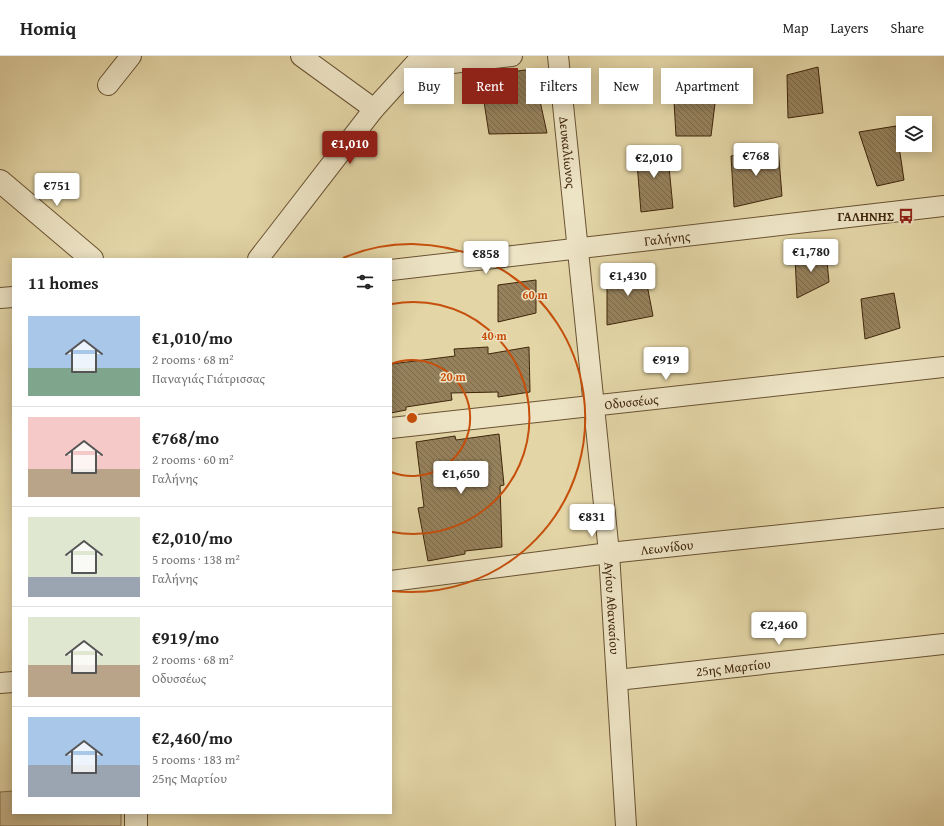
<!DOCTYPE html>
<html lang="en">
<head>
<meta charset="utf-8">
<style>
  :root { --surface:#fff; --page:#f6f6f6; --text:#222; --muted:#767676; --line:#e0e0e0; --accent:#8f2418 }
  body { margin:0; font-family:"Gentium Book Plus",serif; background:var(--page); color:var(--text); height:100vh; display:flex; flex-direction:column; font-size:15px; white-space:nowrap }
  * { box-sizing:border-box; margin:0 }
  p { font-size:13px; color:var(--muted) }
  .icon { flex:none; width:22px; height:22px; fill:none; stroke:currentColor; stroke-width:2; stroke-linecap:round; stroke-linejoin:round }
  .map { position:relative; flex:1; overflow:hidden }
  .details { position:absolute; left:12px; top:202px; width:380px; height:556px; display:flex; flex-direction:column; background:var(--surface); border-radius:0px; box-shadow:0 2px 10px #0003 }
  .details>* { flex:none }
  .hud { position:absolute; left:404px; top:12px; width:380px; height:36px; display:flex; gap:8px }
  .fabs { position:absolute; left:896px; top:60px; display:grid; gap:8px }
  .fabs a { display:grid; place-items:center; width:36px; height:36px; border-radius:0px; background:var(--surface); box-shadow:0 2px 10px #0003; font-size:20px }
  .price { position:absolute; translate:-50% -34px; padding:0 9px; border-radius:4px; background:#fff; color:#222; font-size:13px; line-height:26px; filter:drop-shadow(0 1px 2px #0008) }
  .price::after { content:''; position:absolute; left:50%; top:24px; width:12px; height:9px; margin-left:-6px; background:inherit; clip-path:polygon(0 0,100% 0,50% 100%) }
  .price.on { background:var(--accent); color:#fff }
  ul { padding:0; list-style:none }
  li { display:flex; align-items:center; gap:12px; height:100px; padding:0 16px }
  li+li { border-top:1px solid var(--line) }
  li span { display:grid; place-items:center; flex:none; width:112px; height:80px; border-radius:0px; color:#555 }
  li>.icon { margin-inline-start:auto }
  span .icon { width:48px; height:48px; fill:#fffc; stroke-width:1 }
  li b { font-size:17px }
  h2 { display:flex; justify-content:space-between; align-items:center; height:48px; padding:0 16px; font-size:17px }
  .pill { padding:0 14px; border-radius:0px; background:var(--surface); box-shadow:0 2px 10px #0003; font-size:14px; line-height:36px }
  .pill.on { background:var(--accent); color:#fff }
  header { display:flex; align-items:center; gap:24px; box-sizing:border-box; height:56px; padding:0 20px; background:var(--surface); border-bottom:1px solid var(--line) }
  header strong { font-size:19px }
  nav { display:flex; gap:22px; margin-inline-start:auto; font-size:14px }
  .map>svg:first-child { display:block }
  .garden { fill:#c7b78c; stroke:#846e4c }
  .building { fill:url(#building-back-hatch); stroke:#40260b }
  .lines { fill:none; stroke-linecap:round; stroke-linejoin:round }
  .minor-casing { stroke:#695232; stroke-width:22 }
  .tertiary-casing { stroke:#695232; stroke-width:24 }
  .minor { stroke:#ede4c5; stroke-width:20 }
  .tertiary { stroke:#ede4c5; stroke-width:22 }
  .ring { fill:none; stroke:#c64f0c; stroke-width:2 }
  .labels { text-anchor:middle; dominant-baseline:central; stroke-width:3; stroke-linejoin:round; paint-order:stroke }
  .street-label { font-size:13px; fill:#40260b; stroke:#ede4c5 }
  .poi-label { font-size:13px; font-weight:bold; fill:#40260b; stroke:#ede4c5; text-anchor:end }
  .centre { fill:#c64f0c; stroke:#ede4c5; stroke-width:2 }
  .ring-label { font-size:12px; text-anchor:middle; font-weight:bold; fill:#c64f0c; stroke:#ede4c5; stroke-width:3; stroke-linejoin:round; paint-order:stroke }
</style>
</head>
<body>
<header>
<strong>Homiq</strong>
<nav><a>Map</a><a>Layers</a><a>Share</a></nav>
</header>
<div class="map">
<svg width="944" height="770" viewBox="0 0 944 770">
  <defs>
    <pattern id="building-back-hatch" width="6" height="6" patternUnits="userSpaceOnUse"><rect width="6" height="6" fill="#95815c"/><path d="M-1 5l2 2M0 0l6 6M5-1l2 2" fill="none" stroke="#7b694a"/></pattern>
  </defs>
  <rect width="100%" height="100%" fill="#e3d5a6"/>
  <filter id="stains"><feTurbulence type="fractalNoise" baseFrequency=".005" numOctaves="4"/><feColorMatrix values="0 0 0 0 .2 0 0 0 0 .09 0 0 0 0 .02 0 0 0 .5 -.17"/></filter>
  <radialGradient id="worn" r=".72"><stop offset=".6" stop-color="#630" stop-opacity="0"/><stop offset="1" stop-color="#630" stop-opacity=".3"/></radialGradient>
  <path class="garden" d="M13 735V757H121V770H0V736Z"/>
  <path class="building" d="M818 11 823 57 788 62 787 19Z
    M533 13 547 77 489 78 480 20Z
    M718 23 711 80H676L673 28Z
    M896 70 904 124 877 130 859 76Z
    M667 90 673 152 641 156 636 95Z
    M778 91 782 140 734 151 731 100Z
    M826 195 829 226 797 242 795 202Z
    M644 213 653 260 607 269V217Z
    M536 224V257L498 266V229Z
    M894 237 900 272 865 283 861 243Z
    M488 291V298L529 291 530 336 498 341V336L451 337 452 344 406 351V354L391 357V308L455 300 454 293Z
    M499 378 504 429 500 430 502 491 465 495V498L428 505 418 452 424 451 416 386 455 380 456 384Z"/>
  <g class="lines">
    <defs>
      <g id="minor">
        <path d="M301 0 374 53"/>
        <path id="s1" d="M558 0 609 497 626 770"/>
        <path d="M421 2 444 8 512 0"/>
        <path d="M108 29 131 0"/>
        <path d="M258 203 374 53 422 0"/>
        <path id="s2" d="M391 214 944 150"/>
        <path d="M0 242 13 241"/>
        <path id="s3" d="M391 372 944 311"/>
        <path id="s4" d="M391 525 609 497 944 462"/>
        <path id="s5" d="M617 624 944 588"/>
        <path d="M0 627 13 626"/>
      </g>
      <path id="tertiary" d="M0 125 92 203
        M136 770V757"/>
    </defs>
    <use href="#minor" class="minor-casing"/>
    <use href="#tertiary" class="tertiary-casing"/>
    <use href="#minor" class="minor"/>
    <use href="#tertiary" class="tertiary"/>
  </g>
  <g class="ring">
    <path d="M391 308A58 58 0 1 1 391 416"/>
    <path d="M392 248A116 116 0 1 1 392 476"/>
    <path d="M343 202A174 174 0 1 1 392 535"/>
  </g>
  <defs>
    <symbol id="bus-bare" viewBox="-9 -9 18 18"><path d="M-5-6H5V4H4V6H2V4H-2V6H-4V4H-5ZM-3.5-4V0h7V-4ZM-3.5 1.2v1.5H-2V1.2ZM2 1.2v1.5H3.5V1.2Z" fill="#8f2418" stroke="#ede4c5" stroke-width="2.5" paint-order="stroke"/></symbol>
  </defs>
  <g fill-rule="evenodd">
    <use href="#bus-bare" x="895" y="149" width="22" height="22"/>
  </g>
  <g class="labels">
    <g class="street-label">
      <text stroke="none"><textPath href="#s1" startOffset="97">Δευκαλίωνος</textPath></text>
      <text stroke="none"><textPath href="#s2" startOffset="278">Γαλήνης</textPath></text>
      <text stroke="none"><textPath href="#s3" startOffset="242">Οδυσσέως</textPath></text>
      <text stroke="none"><textPath href="#s4" startOffset="278">Λεωνίδου</textPath></text>
      <text stroke="none"><textPath href="#s1" startOffset="555">Αγίου Αθανασίου</textPath></text>
      <text stroke="none"><textPath href="#s5" startOffset="117">25ης Μαρτίου</textPath></text>
    </g>
    <g class="poi-label">
      <text x="894" y="160">ΓΑΛΗΝΗΣ</text>
    </g>
  </g>
  <circle cx="412" cy="362" r="6" class="centre"/>
  <g class="ring-label">
    <text x="535" y="243">60 m</text>
    <text x="494" y="284">40 m</text>
    <text x="453" y="325">20 m</text>
  </g>
  <rect width="100%" height="100%" filter="url(#stains)"/>
  <rect width="100%" height="100%" fill="url(#worn)"/>
</svg>
<div class="fabs">
<a><svg class="icon" aria-label="layers" viewBox="0 0 24 24"><path d="M12 4l9 5-9 5-9-5zM3 14l9 5 9-5"/></svg></a>
</div>
<b class="price on" style="left:350px;top:109px">€1,010</b>
<b class="price" style="left:756px;top:121px">€768</b>
<b class="price" style="left:654px;top:123px">€2,010</b>
<b class="price" style="left:57px;top:151px">€751</b>
<b class="price" style="left:811px;top:217px">€1,780</b>
<b class="price" style="left:486px;top:219px">€858</b>
<b class="price" style="left:628px;top:241px">€1,430</b>
<b class="price" style="left:666px;top:325px">€919</b>
<b class="price" style="left:461px;top:439px">€1,650</b>
<b class="price" style="left:592px;top:482px">€831</b>
<b class="price" style="left:779px;top:590px">€2,460</b>
<div class="hud">
<a class="pill">Buy</a>
<a class="pill on">Rent</a>
<a class="pill">Filters</a>
<a class="pill">New</a>
<a class="pill">Apartment</a>
</div>
<section class="details">
<h2>11 homes<svg class="icon" aria-label="filters" viewBox="0 0 24 24"><path d="M4 7h16M4 17h16"/><circle cx="9" cy="7" r="2"/><circle cx="15" cy="17" r="2"/></svg></h2>
<ul>
<li><span style="background:linear-gradient(#a9c7e8 65%,#7fa58c 0)"><svg class="icon" aria-label="home" viewBox="0 0 24 24"><path d="M3 11l9-7 9 7M6 9v11h12V9"/></svg></span><div><b>€1,010/mo</b><p>2 rooms · 68 m²</p><p>Παναγιάς Γιάτρισσας</p></div></li>
<li><span style="background:linear-gradient(#f6c9c9 65%,#b9a48a 0)"><svg class="icon" aria-label="home" viewBox="0 0 24 24"><path d="M3 11l9-7 9 7M6 9v11h12V9"/></svg></span><div><b>€768/mo</b><p>2 rooms · 60 m²</p><p>Γαλήνης</p></div></li>
<li><span style="background:linear-gradient(#dfe7d0 75%,#9aa5b1 0)"><svg class="icon" aria-label="home" viewBox="0 0 24 24"><path d="M3 11l9-7 9 7M6 9v11h12V9"/></svg></span><div><b>€2,010/mo</b><p>5 rooms · 138 m²</p><p>Γαλήνης</p></div></li>
<li><span style="background:linear-gradient(#dfe7d0 60%,#b9a48a 0)"><svg class="icon" aria-label="home" viewBox="0 0 24 24"><path d="M3 11l9-7 9 7M6 9v11h12V9"/></svg></span><div><b>€919/mo</b><p>2 rooms · 68 m²</p><p>Οδυσσέως</p></div></li>
<li><span style="background:linear-gradient(#a9c7e8 60%,#9aa5b1 0)"><svg class="icon" aria-label="home" viewBox="0 0 24 24"><path d="M3 11l9-7 9 7M6 9v11h12V9"/></svg></span><div><b>€2,460/mo</b><p>5 rooms · 183 m²</p><p>25ης Μαρτίου</p></div></li>
</ul>
</section>
</div>
</body>
</html>
